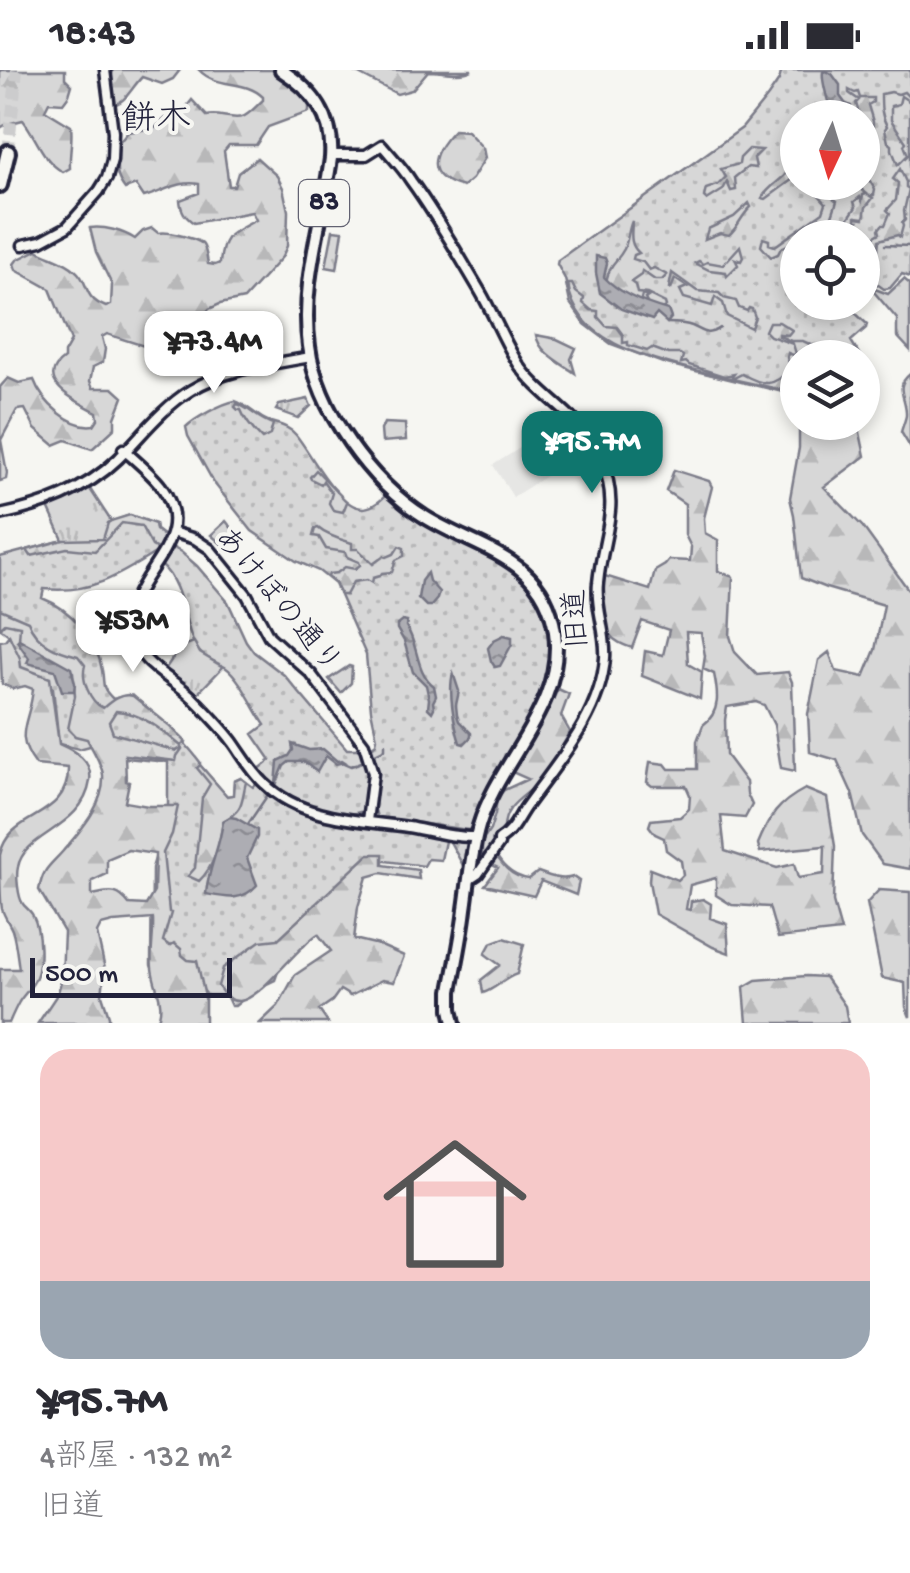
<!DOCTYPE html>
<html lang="ja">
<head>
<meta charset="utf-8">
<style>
  :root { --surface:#fff; --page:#f2f2f3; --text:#2b2b33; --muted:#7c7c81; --line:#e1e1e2; --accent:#0f766e }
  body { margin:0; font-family:"Gochi Hand","Klee One",sans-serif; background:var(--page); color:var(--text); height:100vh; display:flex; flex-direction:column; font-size:38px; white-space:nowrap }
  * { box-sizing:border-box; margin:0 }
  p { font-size:32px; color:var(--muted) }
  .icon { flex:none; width:55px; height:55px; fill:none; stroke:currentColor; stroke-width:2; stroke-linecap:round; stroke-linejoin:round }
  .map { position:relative; height:953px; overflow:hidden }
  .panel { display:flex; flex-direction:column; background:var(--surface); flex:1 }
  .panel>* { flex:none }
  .needle { width:65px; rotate:184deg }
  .tools { position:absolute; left:780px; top:30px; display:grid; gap:20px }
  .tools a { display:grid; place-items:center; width:100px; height:100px; border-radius:50%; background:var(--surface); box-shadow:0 5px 15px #0003; font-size:50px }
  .scale { position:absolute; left:30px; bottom:25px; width:202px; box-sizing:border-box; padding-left:10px; border:5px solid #22223b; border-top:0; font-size:28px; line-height:35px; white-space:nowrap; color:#22223b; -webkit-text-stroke:8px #f6f6f2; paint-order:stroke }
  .price { position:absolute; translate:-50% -85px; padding:0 22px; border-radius:20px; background:#fff; color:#222; font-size:32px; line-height:65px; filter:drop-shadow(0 2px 5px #0008) }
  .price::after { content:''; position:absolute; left:50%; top:60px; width:30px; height:22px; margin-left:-15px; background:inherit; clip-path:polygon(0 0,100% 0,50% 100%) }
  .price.current { background:var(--accent); color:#fff }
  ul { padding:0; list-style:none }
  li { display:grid; align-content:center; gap:20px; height:530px; padding:0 40px }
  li+li { border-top:2px solid var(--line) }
  li span { display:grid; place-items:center; height:310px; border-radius:30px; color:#555 }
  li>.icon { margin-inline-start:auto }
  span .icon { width:180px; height:180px; fill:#fffc; stroke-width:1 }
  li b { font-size:42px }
  .status { display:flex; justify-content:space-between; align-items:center; height:70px; padding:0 50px; background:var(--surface); direction:ltr }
  .status svg { height:28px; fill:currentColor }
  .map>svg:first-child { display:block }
  .built { fill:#e6e6e4 }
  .grass { fill:url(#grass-dots); stroke:#7c7c89; stroke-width:2.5; fill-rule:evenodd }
  .forest { fill:url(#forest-firs); stroke:#7c7c89; stroke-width:2.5; fill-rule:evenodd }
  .park { fill:url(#park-tufts); stroke:#7c7c89; stroke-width:2.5 }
  .water { fill:url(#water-ripples); stroke:#757583; stroke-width:2.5 }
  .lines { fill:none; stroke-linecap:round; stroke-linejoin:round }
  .stream { stroke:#757583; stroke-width:2.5 }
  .highway-tunnel { stroke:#cccccd; stroke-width:12; stroke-dasharray:12 6; stroke-linecap:butt }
  .minor-casing { stroke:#22223b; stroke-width:15 }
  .major-casing { stroke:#22223b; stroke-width:18 }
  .highway-casing { stroke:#22223b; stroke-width:20 }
  .minor { stroke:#f6f6f2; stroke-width:8 }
  .major { stroke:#f6f6f2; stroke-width:10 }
  .highway { stroke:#f6f6f2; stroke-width:12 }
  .labels { text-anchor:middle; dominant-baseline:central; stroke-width:8; stroke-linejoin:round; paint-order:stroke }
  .shield { fill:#f6f6f2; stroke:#626272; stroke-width:2.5 }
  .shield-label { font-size:28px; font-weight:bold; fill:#22223b }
  .street-label { font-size:30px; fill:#22223b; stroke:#f6f6f2 }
  .quarter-label { font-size:35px; fill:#22223b; stroke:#f6f6f2 }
</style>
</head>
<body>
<div class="status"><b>18:43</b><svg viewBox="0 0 49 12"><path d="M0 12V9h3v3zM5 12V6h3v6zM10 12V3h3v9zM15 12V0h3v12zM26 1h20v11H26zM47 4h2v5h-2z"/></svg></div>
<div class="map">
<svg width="910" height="953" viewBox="0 0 910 953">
  <defs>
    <pattern id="grass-dots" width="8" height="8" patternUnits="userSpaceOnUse" patternTransform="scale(2.5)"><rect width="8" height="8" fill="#d7d7d7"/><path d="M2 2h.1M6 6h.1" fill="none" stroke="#b8b8b9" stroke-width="1.8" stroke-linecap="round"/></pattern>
    <pattern id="forest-firs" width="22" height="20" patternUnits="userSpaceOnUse" patternTransform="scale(2.5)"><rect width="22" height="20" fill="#d7d7d7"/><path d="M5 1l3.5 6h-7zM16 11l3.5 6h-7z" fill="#b8b8b9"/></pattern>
    <pattern id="park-tufts" width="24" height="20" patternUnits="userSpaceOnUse" patternTransform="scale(2.5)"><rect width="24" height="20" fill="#d7d7d7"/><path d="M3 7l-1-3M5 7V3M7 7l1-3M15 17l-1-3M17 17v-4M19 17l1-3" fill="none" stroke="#b8b8b9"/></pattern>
    <pattern id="water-ripples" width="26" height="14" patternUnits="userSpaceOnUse" patternTransform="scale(2.5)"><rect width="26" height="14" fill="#adadb3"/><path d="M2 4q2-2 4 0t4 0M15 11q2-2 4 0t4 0" fill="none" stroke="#8c8c93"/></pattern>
  </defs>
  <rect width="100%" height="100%" fill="#f6f6f2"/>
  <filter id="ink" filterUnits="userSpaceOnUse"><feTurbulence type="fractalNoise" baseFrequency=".01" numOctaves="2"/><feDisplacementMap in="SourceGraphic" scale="20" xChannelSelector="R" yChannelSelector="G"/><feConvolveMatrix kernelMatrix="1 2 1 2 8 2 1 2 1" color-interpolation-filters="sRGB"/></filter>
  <g filter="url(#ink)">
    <path class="built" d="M542 364 563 370 574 388 513 427 493 395Z"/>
    <path class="grass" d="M782 0H910V207L902 204 890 218 884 219 874 212 863 220 862 168H798V232L850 233 852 240 867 254 866 258 851 271 861 287 798 288 797 316 791 324 663 293 611 274 585 254 570 233 565 209 557 194 558 190 742 58 768 26 779 10ZM798 48H862V112H798Z
      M235 331C246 335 252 342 262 348 273 355 286 353 296 365 311 383 338 439 364 438 375 437 383 428 390 421L510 495 532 517 549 553 553 590 548 613 484 731 475 756 468 760 377 747C369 728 380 704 370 678L376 673 377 668 371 640 366 585 335 514 319 501 296 491 252 461 214 413 188 366 186 357C195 348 223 333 235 331Z
      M130 445 155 454 156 460 165 467 164 473 181 482 197 496 228 532 246 571 254 582 284 605 347 679H357L360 681 364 679 370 706 364 741C328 753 282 725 258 700L271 690 253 664 265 655C254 639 240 607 225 597 213 590 200 587 194 574 183 549 182 513 161 495L164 490 155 483C117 507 89 524 44 519L42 528C71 539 97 569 102 600 105 616 100 616 113 629L127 625 133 626C158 647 181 666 200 692V695L227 726 233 725 234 711 241 708 253 717 257 714 278 731 307 745 463 769 469 776 466 801 449 770 445 771 441 790 428 789 424 796 378 790 304 876 286 887 281 893 275 910 256 919 235 936H231L226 925H207L196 911 157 910 151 895 152 798 168 748V692L126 688 122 674 101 673 79 679 59 674 53 618 21 597 9 565 1 559 3 546 0 545V487L60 471 103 469 108 453Z"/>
    <path class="forest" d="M0 0H65V8L72 15 69 25 63 33 49 32 45 40 71 56C73 69 69 83 70 98L63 102C42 90 37 68 23 50L7 54 0 58Z
      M113 0H180L173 9 162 14 142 7C131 18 126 34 109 36L106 31Z
      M199 0H285L309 36V42L268 57 256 75H229L224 81 229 116H234L238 103 257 88 277 106 283 118 288 141 287 176 282 187 244 229 220 234 209 239 202 249 198 283 194 292 107 264 102 267 105 279 103 292 93 297 90 311 93 318H113L123 327 115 348V358L92 379 66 370 54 375 35 359 25 339 17 340 1 370 7 403 6 409 0 411V317L8 308 19 313 34 310C42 332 71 359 94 355L98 349 97 342C80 333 32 312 64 289V283L71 271 50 219 16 200 14 194 17 190 37 180C49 187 65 190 75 200 91 213 81 227 106 237L111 235 112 215 96 182 90 158C104 156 123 161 135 169L143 161 152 158 158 163C168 161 173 164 183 166 204 172 205 172 208 194L215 195 220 193C223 163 231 164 256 150L252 142 194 153C185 147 181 141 180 130L199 123V114C180 110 163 122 144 127L136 115 125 119C110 99 122 95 114 79L128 62 155 58 170 44 180 45 192 30 207 46C219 43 231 50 242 47 249 45 257 35 263 30V27C245 9 217 19 199 0Z
      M351 0H472C459 6 443 1 428 1L412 20 397 24Z
      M849 20 855 23 858 22 860 28H873V32L868 35 873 52 871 83 873 91 863 86 862 48 860 47 856 33 859 30 849 23Z
      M891 22 898 24 904 22 910 28V32L901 26 899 34 891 36V50L906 72 904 75 908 85 898 95 892 80V75L888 72 885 59 887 56C881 46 881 36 881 24Z
      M454 60 467 61 483 78 485 88 472 109 463 117C423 107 431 84 454 60Z
      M788 71 797 76V106L766 129 762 128C772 109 813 97 786 74Z
      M749 79 762 80 754 88 756 98 748 97 735 107 736 120 731 121 727 112 723 120 707 130 704 127 706 119 718 115 726 107 721 99 739 94 740 88Z
      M900 99 906 112V117L909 119 904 141 905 150 902 153 903 156 900 167 898 165 879 170 878 180 876 181 871 178V173L864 172V168H871L880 163 879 159 882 155H885L890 143 887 140 896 130 898 113 893 109Z
      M870 111 875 120 874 125 870 126 873 128 866 137 864 148 856 147V151H858L855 156 848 155V160H852L849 167 846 163 845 167H836L856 137 854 132 860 127 862 131 863 125 867 124 861 119 852 117V113Z
      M817 113H833V128L837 131 825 167 798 168 797 171 781 178 778 184 771 187 761 176 763 168 769 170V174L775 176 823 142 826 133 817 123Z
      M749 133 751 137C741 146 739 156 729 165L720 163 705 169 708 159 734 147Z
      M632 151C632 162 628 173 639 183L634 185 633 189 643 192 649 200 654 198 667 205 662 210H655L642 201 641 205 631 212 635 215 637 223 647 224 665 233 666 236 662 239 649 237 645 229 648 227 642 225 640 233 617 222 606 212C611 190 616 194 624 179 628 171 628 160 632 151Z
      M740 176 743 187 741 191 735 189 738 195 727 206 726 202 709 200 695 193 699 191 703 194 707 192 723 195Z
      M672 203 697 221 719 223 724 228 736 231 739 238 747 241 749 238 752 239 755 247 751 258 727 246 723 233 715 227 712 236 684 228 680 220 687 217 675 209 671 219 669 218Z
      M904 209 910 214V280L897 266V249L874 222 875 219 888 224Z
      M568 214H572L576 222 584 228 583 233 591 240 598 241V247L606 256 617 257 623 265V273L628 272V275L647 281 652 278 668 284H680L683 286 681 293 686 292 689 295 724 306 734 304 731 308 721 307C669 292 576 280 568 214Z
      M769 252H779L792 260 788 265 779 264V266L791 271H803L816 277 817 281 829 287 798 288 797 316 792 322 732 309 742 304C764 316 773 318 791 298L787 288 788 283 793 285 796 284 793 274 770 266 765 261Z
      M536 265 557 269 576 278 571 289 575 303C561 293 539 283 536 265Z
      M910 304V377L901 362C902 358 906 348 906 345 907 327 893 318 910 304Z
      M237 334C249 337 258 350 273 354L270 365 262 369C254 361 245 351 241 340H238L235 337Z
      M799 353H858L865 386 824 417 863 457 910 522V799L883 794 862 765 852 723 837 690 810 682 808 644 819 590 829 582 836 601 864 607 875 580 884 535 826 518 801 508 794 445 790 428 799 378Z
      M316 400 347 432 343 442 333 440 329 433 332 423 323 411 321 414 311 409 310 407Z
      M674 400 709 411 712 417 704 448 705 463 718 470V501L733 507 730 566 735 582 757 605 788 602 792 612 795 701 781 698 774 655 764 635 756 632 727 637 725 650 726 685 746 712 747 724 752 735 745 748 721 746 725 781 777 798 794 794 798 808 824 804 825 776 760 782 758 774C769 747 778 733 805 719L827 728 835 776 833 832 841 861 778 868 769 837 732 835 716 825V808L690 815 686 839 690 840 691 831 703 829 711 834 710 848 727 854 729 883 713 877 655 844 649 811 650 799 678 810 683 805 681 791 666 780 664 768 655 764 649 756 651 750 680 747 689 739 690 725 686 716H652L647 712 650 692 665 694 669 699H697V671L703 655C721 642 718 623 714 604L703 599 705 586 701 563 686 562 688 594 702 602 700 629 642 606 645 581 663 585 669 560 642 551 632 578C624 575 615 572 610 565 601 553 599 519 602 505L650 520 655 501 665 495 669 490 690 491 691 477 685 465V434L666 421Z
      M130 445 155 454 156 460 165 467 164 473 167 475 163 482 152 476 141 456 122 453 95 481 67 478 31 486 27 480 63 470V462L105 447 111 451Z
      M318 458C327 466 342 470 352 473V479H358L373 494 384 486 387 487 394 484 399 476 404 478V486L396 490 392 502 382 503 380 506 373 508 372 513 367 510 353 512 346 525H341L335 513 328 507 329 504 337 503 345 497 355 499 360 495 359 492 347 487 345 482 326 479 319 467 313 466 315 459Z
      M0 539 28 551C36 573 58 581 78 586L85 595C81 609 89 631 103 638 112 630 121 623 133 626L171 657 186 672 181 676C162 660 140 642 116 641L109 652 113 663 176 681 181 678 182 679 177 686 176 691 125 685 126 711 129 712 125 732 148 736H178L172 764 163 783 169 842 171 843 163 871 170 876 174 873 181 879 182 885 188 890 197 891 205 927V953H156C167 934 154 918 152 898 150 882 154 865 153 849L113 852 101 855 97 863 105 899 102 925 109 946V953H38L58 923 62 907 64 862 39 820C43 798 49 797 63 781 81 760 105 734 103 705 102 694 92 679 87 669L75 666 68 659 75 626 73 602 19 569 20 556 5 553 0 558ZM128 780 155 784 154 822 146 835 129 834C117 818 110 822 92 825V811L107 804V789Z
      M9 565 20 588 21 597 50 608 59 674C75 681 93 691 90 711 83 759 24 763 18 797 16 805 18 827 23 834 25 837 32 842 33 846 40 859 42 893 36 907 33 916 24 924 19 932 15 939 12 946 9 953H0V899H19C17 886 16 872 12 860 9 853 4 846 2 839 0 828 0 796 0 785 9 740 69 751 68 698L36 695C12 663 30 654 33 619L25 616 13 619 2 614 0 571 5 570Z
      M558 619 569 624 561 646 570 662C561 678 552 697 540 711 526 727 503 734 504 760L491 777C500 793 510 807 529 809L538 802C549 806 561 811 573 807L579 811 576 825 541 811 534 826 485 815 498 798 482 790V772L490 760 495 744 497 728 504 720 528 709 512 702 540 656Z
      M200 695 227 726 233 725 234 711 241 708 246 712C241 732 244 740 223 751 220 773 215 796 199 811L188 806 195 798 202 728 210 714 197 698Z
      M369 784H383V795L418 800 419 809 381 803 367 807 358 837 354 869 379 875 404 886 394 912 382 910 350 926 340 920 332 931 319 940 328 953H260L278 936 295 905 331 881 318 864C296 878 266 922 244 930 232 934 224 926 218 916L223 898 260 871 278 869Z
      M879 820 910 822V947L906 937 905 913 882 908 867 833Z
      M504 868 524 874 517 904C504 908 496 919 483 923L481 910 500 895 485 884 491 873Z
      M806 906 825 907 845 936 848 953H747L744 917 756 910Z"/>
    <path class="park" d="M333 160 343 161 337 199 326 197Z
      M308 329 311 336 298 348 276 340 279 335Z
      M384 353 405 354 406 370 382 372 381 360Z
      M88 416 111 451 108 453 103 469 63 470 48 437Z
      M226 451 240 469 225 477 211 465Z
      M194 572 200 583 223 597 196 625 164 601 180 577Z
      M349 596 352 597 351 613 341 623 329 609Z"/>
    <path class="water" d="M826 1 832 4 840 15V26L845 33 851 36 848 47H833L832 45C829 35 821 10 823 2Z
      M596 186 605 188 607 193 604 207C620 224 646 234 668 240L671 248 667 253 657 244 652 250 621 239 600 223 596 203Z
      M427 503 429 511 439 522 437 529 431 536H426L418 528 421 511Z
      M402 551 407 552 406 556C419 576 415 601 434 616L436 626 433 632 434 638 432 642 428 638 429 629 426 615 413 602 404 571 397 559V555Z
      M504 565 512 567V574L500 596 495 597 491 591 488 578 494 570Z
      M19 569 71 598 75 613 74 621H62L55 600 27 593 29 588 17 571Z
      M453 603 459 621 456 635 457 645 459 651 471 663V667L464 674 460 673C454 654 448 621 453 603Z
      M292 674 309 680 323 679 337 691 342 690 345 692 336 694 326 686 317 702 304 692H289L284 696 276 715 278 691 289 686 293 680Z
      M230 747 236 748 257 760V767L247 788 257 815C242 832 227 828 206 824 208 799 220 777 223 751Z"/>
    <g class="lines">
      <path class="stream" d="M885 175 910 176
        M667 253C674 253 685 253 692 256 704 261 706 267 720 258
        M375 684 385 679V674
        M344 693 351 696 364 691
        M248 754 267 726"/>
      <path class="highway-tunnel" d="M8 82 17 0"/>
      <defs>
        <path id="minor" d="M331 85H366L382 75C392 87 403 98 411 111 436 145 458 184 480 221 494 245 504 272 519 295 542 329 583 347 600 386 622 439 603 461 598 513 595 538 607 563 605 588 601 644 558 692 527 735 518 747 513 762 499 770V774L478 804 469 810
          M23 175 41 171 67 157 99 121 107 108 112 90 113 62 105 0
          M123 379C136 391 151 403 161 416 204 475 120 506 132 562 138 595 170 606 192 627 206 641 221 656 233 672 243 686 252 702 265 714 302 750 360 750 408 757 430 761 454 768 476 767
          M0 445C43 436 85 421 118 389 142 365 162 338 191 320 227 298 270 295 310 287
          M172 462 195 469 210 479 247 525 269 566 311 604 364 674 373 703 367 751"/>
        <path id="major" d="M281 0C314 21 334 48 331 88 323 148 300 216 309 276 317 340 371 413 425 447 478 480 544 487 555 562 565 637 499 689 479 756 471 783 469 812 465 839 462 866 456 894 451 921V939L454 953"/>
        <path id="highway" d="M0 115 8 82"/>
      </defs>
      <use href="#minor" class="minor-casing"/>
      <use href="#major" class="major-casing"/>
      <use href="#highway" class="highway-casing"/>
      <use href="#minor" class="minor"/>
      <use href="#major" class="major"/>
      <use href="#highway" class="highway"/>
    </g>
  </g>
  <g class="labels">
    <rect class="shield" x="299" y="110" width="50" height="46" rx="8"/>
    <g class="shield-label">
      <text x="324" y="133">83</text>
    </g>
    <g class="street-label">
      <text transform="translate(276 532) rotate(50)">あけぼの通り</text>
      <text transform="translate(579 549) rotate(-94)">旧道</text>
    </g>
    <g class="quarter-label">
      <text x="156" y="51">餅木</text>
    </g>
  </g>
</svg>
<div class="tools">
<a><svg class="needle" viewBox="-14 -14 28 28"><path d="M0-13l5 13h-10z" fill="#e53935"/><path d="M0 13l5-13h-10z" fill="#7c7c81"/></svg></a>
<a><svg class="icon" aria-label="locate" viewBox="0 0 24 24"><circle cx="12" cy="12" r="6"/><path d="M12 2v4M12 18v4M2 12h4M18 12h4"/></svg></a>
<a><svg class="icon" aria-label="layers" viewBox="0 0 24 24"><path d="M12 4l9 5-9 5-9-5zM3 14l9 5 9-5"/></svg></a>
</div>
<div class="scale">500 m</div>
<b class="price" style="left:214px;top:326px">¥73.4M</b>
<b class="price current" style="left:592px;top:426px">¥95.7M</b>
<b class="price" style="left:133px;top:605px">¥53M</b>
</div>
<section class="panel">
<ul>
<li><span style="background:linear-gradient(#f6c9c9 75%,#9aa5b1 0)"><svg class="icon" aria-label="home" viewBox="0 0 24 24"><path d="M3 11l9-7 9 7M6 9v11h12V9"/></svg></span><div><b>¥95.7M</b><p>4部屋 · 132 m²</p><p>旧道</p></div></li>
</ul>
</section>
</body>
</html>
